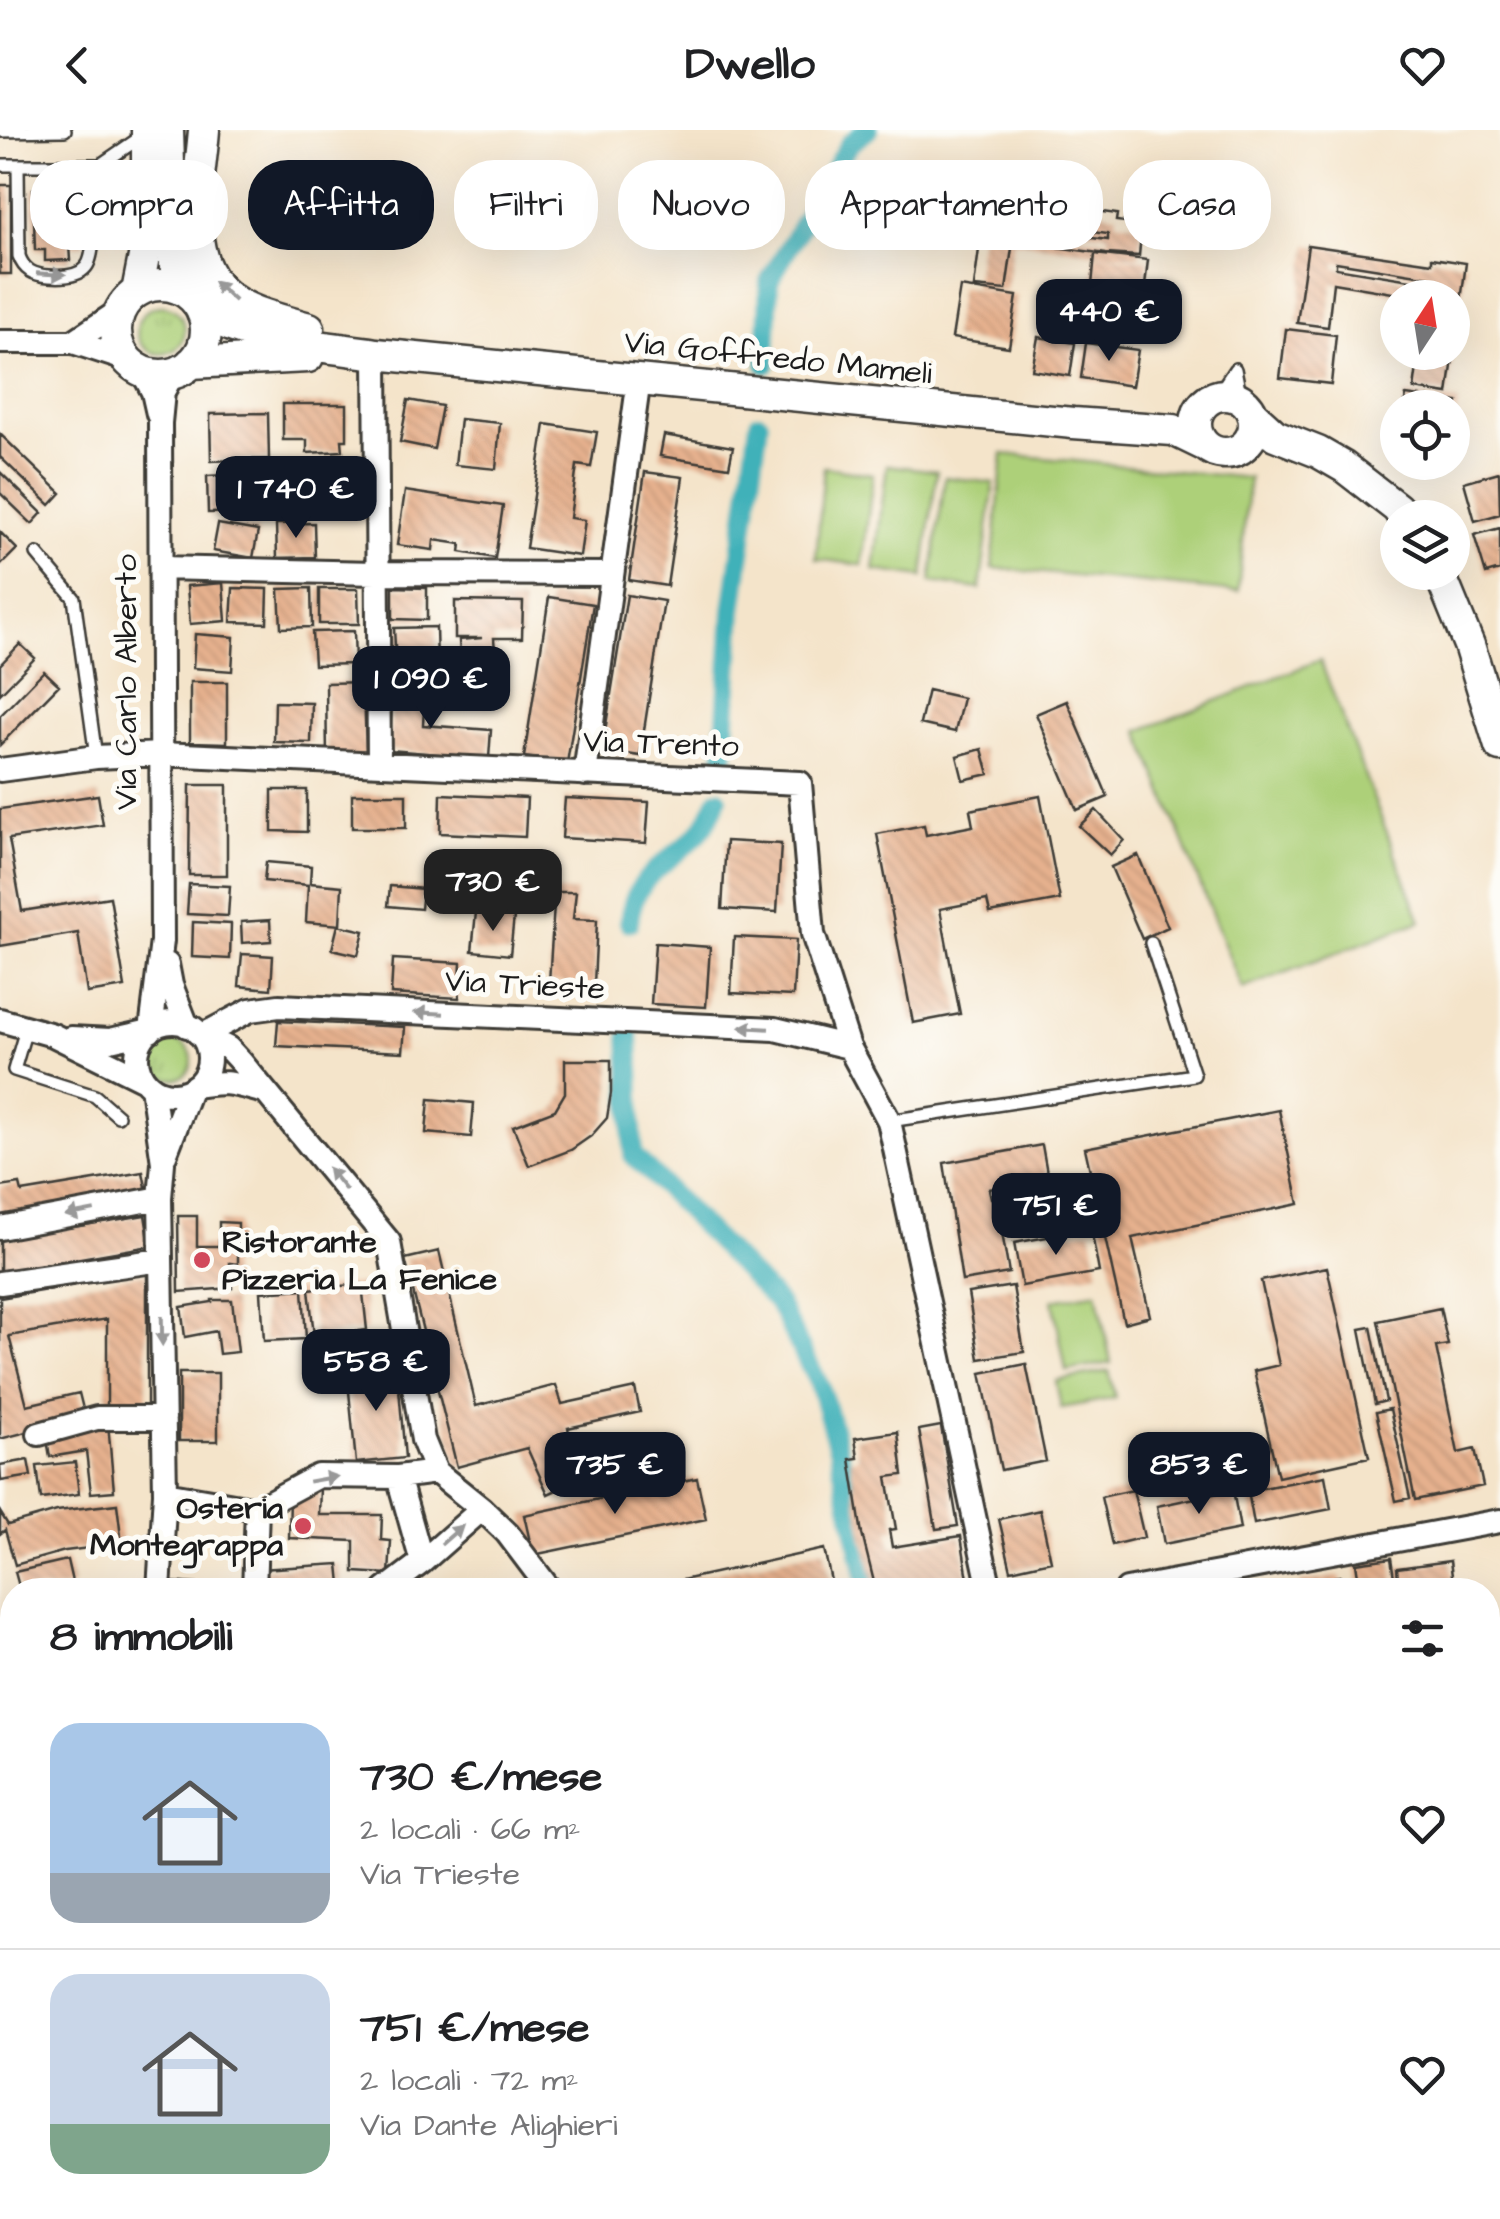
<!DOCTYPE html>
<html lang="it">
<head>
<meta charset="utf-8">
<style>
  :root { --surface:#fff; --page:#f2f2f2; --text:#202124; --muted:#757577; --line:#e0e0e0; --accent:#111827 }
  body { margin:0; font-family:"Architects Daughter",sans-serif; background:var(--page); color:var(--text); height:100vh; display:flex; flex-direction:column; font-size:38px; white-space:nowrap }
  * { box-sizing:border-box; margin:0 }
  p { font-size:32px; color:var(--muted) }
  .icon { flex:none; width:55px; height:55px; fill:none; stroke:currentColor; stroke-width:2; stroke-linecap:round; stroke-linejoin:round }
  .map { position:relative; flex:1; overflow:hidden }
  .drawer { position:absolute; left:0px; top:1448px; width:1500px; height:642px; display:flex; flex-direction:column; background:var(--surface); border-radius:40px 40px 0 0; box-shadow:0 10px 40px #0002 }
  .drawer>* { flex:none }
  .hud { position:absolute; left:30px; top:30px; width:1440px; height:90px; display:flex; gap:20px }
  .needle { width:65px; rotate:12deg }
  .buttons { position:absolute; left:1380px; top:150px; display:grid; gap:20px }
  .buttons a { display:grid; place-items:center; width:90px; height:90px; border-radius:50%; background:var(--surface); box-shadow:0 10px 40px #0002; font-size:50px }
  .price { position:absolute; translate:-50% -85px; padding:0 22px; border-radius:20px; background:var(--accent); color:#fff; font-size:32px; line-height:65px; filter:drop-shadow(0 2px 5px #0008) }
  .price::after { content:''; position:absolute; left:50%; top:60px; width:30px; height:22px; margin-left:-15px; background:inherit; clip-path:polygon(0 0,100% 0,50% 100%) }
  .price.current { background:#222; color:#fff }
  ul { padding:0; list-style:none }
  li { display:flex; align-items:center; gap:30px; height:250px; padding:0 50px }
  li+li { border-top:2px solid var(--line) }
  li span { display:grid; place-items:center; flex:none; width:280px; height:200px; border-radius:30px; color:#555 }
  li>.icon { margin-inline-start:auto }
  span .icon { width:120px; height:120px; fill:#fffc; stroke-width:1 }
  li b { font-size:42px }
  h2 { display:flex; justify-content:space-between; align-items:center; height:120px; padding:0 50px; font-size:42px }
  .tag { padding:0 35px; border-radius:40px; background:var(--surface); box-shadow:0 10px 40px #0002; font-size:35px; line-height:90px }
  .tag.current { background:var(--accent); color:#fff }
  header { display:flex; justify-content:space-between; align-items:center; height:130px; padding:0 50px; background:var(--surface); font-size:45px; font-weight:800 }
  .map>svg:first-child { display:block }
  .grass { fill:url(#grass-tufts); stroke:#64764a; stroke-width:2.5 }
  .park { fill:url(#park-dots); stroke:#64764a; stroke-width:2.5 }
  .pitch { fill:#add079; stroke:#64764a; stroke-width:2.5 }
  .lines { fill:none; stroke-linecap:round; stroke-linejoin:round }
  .canal { stroke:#40b1b9; stroke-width:20 }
  .building { fill:url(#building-back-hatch); fill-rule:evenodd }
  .lane-casing { stroke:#3c3a36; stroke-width:16 }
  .street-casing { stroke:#3c3a36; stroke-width:28 }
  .secondary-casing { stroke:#3c3a36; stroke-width:35 }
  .lane { stroke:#fff; stroke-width:11 }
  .street { stroke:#fff; stroke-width:22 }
  .secondary { stroke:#fff; stroke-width:30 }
  .oneway { fill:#999 }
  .poi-dot { fill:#d1495b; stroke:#fdfcf7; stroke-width:4 }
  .labels { text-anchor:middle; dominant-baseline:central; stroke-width:10; stroke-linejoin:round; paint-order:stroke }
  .street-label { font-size:32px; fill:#1c1c1c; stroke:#fdfcf7 }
  .poi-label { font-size:32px; font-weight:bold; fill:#1c1c1c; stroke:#fdfcf7; text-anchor:start }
</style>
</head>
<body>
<header><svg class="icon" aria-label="back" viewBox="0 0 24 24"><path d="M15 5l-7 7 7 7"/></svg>Dwello<svg class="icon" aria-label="heart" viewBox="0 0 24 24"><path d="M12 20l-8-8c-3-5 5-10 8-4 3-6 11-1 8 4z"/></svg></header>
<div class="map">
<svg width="1500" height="2089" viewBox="0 0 1500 2089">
  <defs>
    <pattern id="grass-tufts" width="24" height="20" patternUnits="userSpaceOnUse" patternTransform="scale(2.5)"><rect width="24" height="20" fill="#add079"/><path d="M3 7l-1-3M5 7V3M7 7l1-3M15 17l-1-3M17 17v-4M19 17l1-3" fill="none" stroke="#94b268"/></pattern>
    <pattern id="park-dots" width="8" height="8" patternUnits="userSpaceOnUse" patternTransform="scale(2.5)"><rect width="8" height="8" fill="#add079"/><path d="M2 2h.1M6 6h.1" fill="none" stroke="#94b268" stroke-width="1.8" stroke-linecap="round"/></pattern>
    <pattern id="building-back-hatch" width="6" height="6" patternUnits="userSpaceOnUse" patternTransform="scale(2.5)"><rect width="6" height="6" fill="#e6b18e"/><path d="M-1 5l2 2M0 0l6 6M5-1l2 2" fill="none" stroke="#c5987a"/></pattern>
  </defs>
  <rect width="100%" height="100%" fill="#fdfcf7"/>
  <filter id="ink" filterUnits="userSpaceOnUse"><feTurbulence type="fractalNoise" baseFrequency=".01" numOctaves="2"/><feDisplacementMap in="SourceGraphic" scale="20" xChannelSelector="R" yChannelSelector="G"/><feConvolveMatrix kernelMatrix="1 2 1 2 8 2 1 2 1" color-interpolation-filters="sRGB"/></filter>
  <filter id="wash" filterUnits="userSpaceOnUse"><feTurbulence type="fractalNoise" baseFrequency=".0048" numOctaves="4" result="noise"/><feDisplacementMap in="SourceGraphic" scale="40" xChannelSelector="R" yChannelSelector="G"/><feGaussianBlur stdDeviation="2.25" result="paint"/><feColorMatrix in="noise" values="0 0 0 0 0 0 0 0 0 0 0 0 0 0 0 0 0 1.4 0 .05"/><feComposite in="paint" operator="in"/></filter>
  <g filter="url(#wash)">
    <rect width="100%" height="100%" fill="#f4e4ca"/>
    <path class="grass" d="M137 200a24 24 0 1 1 48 0a24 24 0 1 1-48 0Z
      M154 930a19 19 0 1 1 38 0a19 19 0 1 1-38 0Z"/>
    <path class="park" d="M964 2078H1155L1157 2089H966Z
      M1228 2078H1288L1290 2089H1230Z"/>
    <path class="pitch" d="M1003 324 1249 348 1238 462 992 438Z
      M887 335 937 341 923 447 874 440Z
      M824 337 873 344 862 435 816 429Z
      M945 347 994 353 980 459 931 452Z
      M1320 530 1421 791 1242 859 1139 601Z
      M1097 1162 1111 1233 1066 1241 1053 1170Z
      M1109 1241 1115 1268 1061 1278 1056 1251Z
      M1488 1548 1500 1632V1828L1488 1829Z"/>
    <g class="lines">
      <path class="canal" d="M766 234 769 151 849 14 868 0
        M723 636 733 481 759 293
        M629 792C634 739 675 733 703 698 709 690 713 678 718 669
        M629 905 633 1025 777 1172 820 1256 839 1322 868 1460"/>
    </g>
    <g id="blocks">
      <path class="building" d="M0 55H11V144H0Z
        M82 58 84 115H69L70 130 45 131V120H35L33 59Z
        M986 66 1117 84 1116 91 1142 94 1139 126 1106 124 1013 111 1006 160 974 157ZM1015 92 1108 104V110L1015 98Z
        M1308 115 1432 133V128L1466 133 1455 216H1452V168H1422L1333 153 1328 197 1297 193ZM1336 132 1430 147 1429 153 1336 138Z
        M1095 124 1148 130 1142 182 1090 176Z
        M960 157 1017 166 1009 217 952 208Z
        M1286 199 1336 205 1331 254 1280 248Z
        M1038 207 1075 213 1070 246 1032 240Z
        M1086 213 1138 220 1132 256 1081 248Z
        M1419 222H1454L1448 264 1414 259Z
        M1406 265 1458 272 1455 294H1452V278H1404Z
        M408 270 442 276 434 319 400 312Z
        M283 274H347V310H342L343 321 307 323V310H283Z
        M268 283 269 329 211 331 210 284Z
        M460 289 500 293 496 339 455 335Z
        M545 294 597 302 591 337 577 335 570 388 585 390 580 426 526 418Z
        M0 304 61 363 50 375 0 327Z
        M664 305 733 317 729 337 660 326Z
        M0 342 42 383 32 394 0 363Z
        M645 342 683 347 667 456 629 450Z
        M1499 342 1500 384 1475 391 1464 352Z
        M252 344 254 382 208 383 207 346Z
        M286 347H330L331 385H286Z
        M405 361 503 376 495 428 460 422 461 414 434 410 433 420 397 415Z
        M314 393 315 427 277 428 276 394Z
        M218 394 258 401 253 428 213 421Z
        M1500 398V440L1486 444 1474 405Z
        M0 402 17 419 0 436Z
        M223 453 226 491 190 494 187 456Z
        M393 457 427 458V490L393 489Z
        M233 458 268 459 267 493 231 492Z
        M311 458 312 497 281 498 279 459Z
        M319 459H358L359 494H319Z
        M627 465 664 471 640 626 602 620Z
        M549 467 593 474 567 633 524 627Z
        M455 471 523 472 522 508H494L496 535 461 537 459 510 482 508H455Z
        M436 497 437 534 396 535 394 498Z
        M354 501 355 534 314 535 312 502Z
        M195 504 234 507 232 541 193 538Z
        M20 514 35 528 0 564V535Z
        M44 541 59 555 0 615V586Z
        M190 552H227V613L190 612Z
        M364 552 366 628 327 629 326 553Z
        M393 559 425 561 423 595 491 600 489 628 389 620Z
        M928 560 963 568 955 602 920 594Z
        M1067 571 1108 667 1077 680 1036 584Z
        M275 572 312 573 311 613 274 612Z
        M982 619 989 644 963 650 957 626Z
        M190 655H227V745H189Z
        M272 660H307V702L272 701Z
        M352 664H406V698H352Z
        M441 664 527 668 525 707 440 703Z
        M98 665 103 695 9 709 22 781 110 767 125 857 87 863 78 803 0 816V679Z
        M1040 666 1060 770 990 783 987 770 940 779 960 884 913 893 877 704 924 695 926 705 973 696 970 680Z
        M565 668 649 672 646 713 562 708Z
        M1096 680 1124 710 1110 725 1079 696Z
        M726 711 781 714 777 782 722 779Z
        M1138 725 1168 797 1142 809 1111 737Z
        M266 732 311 736 310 753 342 756 340 795 306 792 308 755 264 751Z
        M189 754 230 756 228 786 187 784Z
        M390 756 423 759 421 779 388 776Z
        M432 759 464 760 463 780 432 779Z
        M538 762H576L573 789 597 790 594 855 549 852 554 775H539Z
        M476 782 514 786 510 825 472 821Z
        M270 790 271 811 242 813 241 792Z
        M193 792 231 794 230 829 192 827Z
        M338 795 364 801 358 825 332 819Z
        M734 807 796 810 793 866 731 863Z
        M655 813 710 817 706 877 651 874Z
        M242 824 273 826 271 859 239 856Z
        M393 829 461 833 459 868 391 864Z
        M278 891 405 897 403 922 276 916Z
        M565 930H611V963L607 988 591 1006 571 1020 529 1036 513 996 555 980 565 963Z
        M429 969 474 973 471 1007 426 1003Z
        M1279 980 1299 1074 1132 1108 1150 1186 1124 1193 1085 1018Z
        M1042 1015 1048 1048 989 1059 991 1068H996L1009 1143 962 1151 944 1033Z
        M143 1042 147 1062 0 1088V1057L20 1054 22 1062Z
        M145 1085 150 1116 0 1142V1109Z
        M178 1086H197V1116H219V1092L238 1093V1134L230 1133 232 1158 179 1162Z
        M1091 1099 1099 1142 1022 1156 1014 1113Z
        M439 1121 476 1276 556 1255 562 1274 635 1258 640 1282 568 1298 570 1306 567 1307 585 1347 548 1364 527 1318 457 1337 405 1129Z
        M1327 1137 1369 1327 1278 1347 1254 1241 1279 1235 1261 1151Z
        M147 1143V1282H107V1189L9 1206 27 1275 79 1263 85 1287 0 1309V1168Z
        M362 1154 367 1200 314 1206 309 1159Z
        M1013 1156 1024 1222 979 1229 968 1163Z
        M303 1159 306 1209 264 1211 261 1162Z
        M212 1170H232L238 1222 219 1224 216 1201 185 1207 181 1177 212 1172Z
        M1440 1178 1448 1215 1436 1217 1458 1323 1475 1319 1483 1356 1415 1370 1378 1191Z
        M1371 1197 1386 1271 1375 1274 1360 1199Z
        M1026 1234 1046 1331 1001 1340 981 1243Z
        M397 1236 405 1328 356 1333 347 1241Z
        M179 1243H218V1311H179Z
        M1390 1279 1410 1368 1396 1371 1376 1282Z
        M108 1293 114 1361 91 1363 86 1321 50 1327 46 1303Z
        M941 1296 958 1396 936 1399 919 1300Z
        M898 1302 903 1345 887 1347 896 1399 889 1400 892 1417 961 1406 968 1449 899 1460H876L862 1404 850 1329 858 1328 855 1308Z
        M28 1330 31 1346 1 1351 0 1335Z
        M75 1332 79 1364 41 1369 37 1336Z
        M1325 1346 1331 1379 1254 1394 1248 1361Z
        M697 1348 706 1389 533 1425 524 1385Z
        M320 1357 319 1385H382L381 1410 391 1411 389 1444 354 1442V1411L289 1408 290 1367Z
        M1133 1360 1144 1407 1112 1415 1101 1367Z
        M1233 1360 1240 1399 1164 1414 1157 1376Z
        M117 1374 122 1414 65 1421 15 1435 5 1400 0 1404V1382L8 1395 57 1381Z
        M1040 1380 1051 1431 1011 1440 999 1389Z
        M824 1419 833 1460H647L646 1458Z
        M1391 1428 1396 1460H1360L1356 1433Z
        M67 1430 73 1456 55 1460H20L15 1442Z
        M1450 1431 1454 1460H1399L1397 1438Z
        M339 1434 341 1454 262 1459 261 1439Z
        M1340 1446 1343 1460H1302L1300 1453Z
        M171 1452 207 1455V1460H171Z
        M0 1547 12 1557V1566L0 1581Z
        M12 1585V1636L0 1627V1601Z
        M6 1665 9 1686 12 1685V1713L0 1716V1666Z
        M12 1776V1804L0 1807V1778Z
        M12 1824V1850L0 1852V1827Z
        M12 1994V2019L0 2021V1996Z
        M12 2029V2056L10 2057 12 2069 0 2072V2031Z
        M91 2078H121V2089H91Z
        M162 2078H195L196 2089H162Z
        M751 2078H877L878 2084 847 2089H753Z"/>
    </g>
  </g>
  <g filter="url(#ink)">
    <use href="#blocks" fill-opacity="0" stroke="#3c3a36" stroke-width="2.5"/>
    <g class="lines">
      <defs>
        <path id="lane" d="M0 1 65 0
          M0 35H100L124 48 141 61
          M18 35 19 126C24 140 33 145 49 146 61 147 78 147 86 137 98 124 93 55 92 35
          M100 35 138 9 140 4
          M1235 239 1241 269
          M1217 266 1235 239
          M37 424 74 468 96 627
          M26 899 14 940 95 966 118 986
          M889 991 1194 945 1151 813"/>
        <path id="street" d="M0 212H73L128 230
          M73 212 121 180
          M376 224 379 633
          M142 241 153 262 158 284
          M161 438 376 443 611 444
          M0 640 96 627 161 624 800 653 813 804 849 917 889 991 990 1460
          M585 644 639 249
          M167 834 171 855 187 896
          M0 890 53 905 144 950
          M137 928a36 36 0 1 1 72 0a36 36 0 1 1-72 0Z
          M151 900 162 811 160 293 163 262 173 243
          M198 903 228 918 241 932 389 1112 423 1310 436 1342 482 1379 507 1403 550 1460
          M203 905 250 880 279 876 775 899 849 917
          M71 908 110 910 150 901
          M195 956C229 950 233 954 265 962
          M152 957 163 1033 160 1068 165 1363 159 1460
          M165 1025 190 960
          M0 1098 160 1068
          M0 1153 161 1130
          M39 1304 97 1288H164
          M436 1342 398 1347 422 1432 482 1379
          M165 1363 257 1379 318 1346 398 1347
          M254 1460 257 1379
          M385 1460 422 1432
          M1127 1460 1500 1391
          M0 1521 12 1531
          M0 1811 12 1808
          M0 2025 12 2023
          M215 2078 217 2089
          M449 2078 451 2089
          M718 2078 720 2089
          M741 2078 743 2089"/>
        <path id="secondary" d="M168 0 171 105 174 131 185 162
          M204 0C200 56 178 137 236 172 258 185 285 191 309 198
          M116 200a45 45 0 1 1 90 0a45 45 0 1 1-90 0Z
          M137 162 147 111V0
          M202 182C255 213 317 215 376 224L1073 293 1173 300 1206 316
          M191 233 308 227
          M1196 294a29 29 0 1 1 58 0a29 29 0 1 1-58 0Z
          M1252 284 1275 305 1318 322 1344 337 1397 378 1404 388
          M1439 442 1469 515 1500 616"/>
      </defs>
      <use href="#lane" class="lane-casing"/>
      <use href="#street" class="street-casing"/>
      <use href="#secondary" class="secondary-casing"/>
      <use href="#lane" class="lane"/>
      <use href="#street" class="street"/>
      <use href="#secondary" class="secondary"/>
    </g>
    <defs><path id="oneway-solid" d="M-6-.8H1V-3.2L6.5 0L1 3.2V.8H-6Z" transform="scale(2.5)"/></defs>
    <g class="oneway">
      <use href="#oneway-solid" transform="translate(51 144) rotate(3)"/>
      <use href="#oneway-solid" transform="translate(224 161) rotate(-138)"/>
      <use href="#oneway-solid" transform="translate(429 883) rotate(-177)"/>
      <use href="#oneway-solid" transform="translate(754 898) rotate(-177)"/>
      <use href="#oneway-solid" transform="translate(337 1049) rotate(-129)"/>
      <use href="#oneway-solid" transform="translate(80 1083) rotate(169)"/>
      <use href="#oneway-solid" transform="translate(162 1201) rotate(89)"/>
      <use href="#oneway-solid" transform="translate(323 1349) rotate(-10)"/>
      <use href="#oneway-solid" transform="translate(452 1405) rotate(-41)"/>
    </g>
  </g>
  <g class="poi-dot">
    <circle cx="202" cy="1130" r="10"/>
    <circle cx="303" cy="1396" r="10"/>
  </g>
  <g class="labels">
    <g class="street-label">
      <text transform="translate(778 228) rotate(6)">Via Goffredo Mameli</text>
      <text transform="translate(126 552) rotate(-90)">Via Carlo Alberto</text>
      <text transform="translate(661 614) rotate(2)">Via Trento</text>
      <text transform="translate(525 855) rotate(3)">Via Trieste</text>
    </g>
    <g class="poi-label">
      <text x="222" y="1112">Ristorante<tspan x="222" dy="37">Pizzeria La Fenice</tspan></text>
      <text x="283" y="1378" text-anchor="end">Osteria<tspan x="283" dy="37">Montegrappa</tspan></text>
    </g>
  </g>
</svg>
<div class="buttons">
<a><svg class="needle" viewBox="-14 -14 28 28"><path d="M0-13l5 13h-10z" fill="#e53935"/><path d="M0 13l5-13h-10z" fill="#757577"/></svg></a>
<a><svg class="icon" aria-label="locate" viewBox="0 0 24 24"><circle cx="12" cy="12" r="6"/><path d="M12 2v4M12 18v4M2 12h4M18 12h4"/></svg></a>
<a><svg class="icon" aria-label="layers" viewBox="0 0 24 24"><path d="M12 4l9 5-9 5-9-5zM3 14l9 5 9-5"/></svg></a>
</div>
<b class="price" style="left:1109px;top:234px">440 €</b>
<b class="price" style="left:296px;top:411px">1 740 €</b>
<b class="price" style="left:431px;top:601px">1 090 €</b>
<b class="price current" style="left:493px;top:804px">730 €</b>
<b class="price" style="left:1056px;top:1128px">751 €</b>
<b class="price" style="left:376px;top:1284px">558 €</b>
<b class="price" style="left:615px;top:1387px">735 €</b>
<b class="price" style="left:1199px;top:1387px">853 €</b>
<div class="hud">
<a class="tag">Compra</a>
<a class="tag current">Affitta</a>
<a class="tag">Filtri</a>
<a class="tag">Nuovo</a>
<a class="tag">Appartamento</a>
<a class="tag">Casa</a>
</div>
<section class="drawer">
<h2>8 immobili<svg class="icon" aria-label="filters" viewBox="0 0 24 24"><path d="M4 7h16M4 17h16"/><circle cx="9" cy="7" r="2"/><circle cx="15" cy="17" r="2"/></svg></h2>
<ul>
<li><span style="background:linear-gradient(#a9c7e8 75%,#9aa5b1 0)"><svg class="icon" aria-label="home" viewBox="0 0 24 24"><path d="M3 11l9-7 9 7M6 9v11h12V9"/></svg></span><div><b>730 €/mese</b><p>2 locali · 66 m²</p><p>Via Trieste</p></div><svg class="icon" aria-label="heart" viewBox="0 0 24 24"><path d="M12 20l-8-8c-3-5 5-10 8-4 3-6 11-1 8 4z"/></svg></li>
<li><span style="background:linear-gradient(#c9d6e8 75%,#7fa58c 0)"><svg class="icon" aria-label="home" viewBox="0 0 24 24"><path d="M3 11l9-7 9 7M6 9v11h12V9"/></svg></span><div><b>751 €/mese</b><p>2 locali · 72 m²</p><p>Via Dante Alighieri</p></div><svg class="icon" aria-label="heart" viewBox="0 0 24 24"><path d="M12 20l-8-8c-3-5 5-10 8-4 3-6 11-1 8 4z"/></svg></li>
</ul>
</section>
</div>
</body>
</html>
